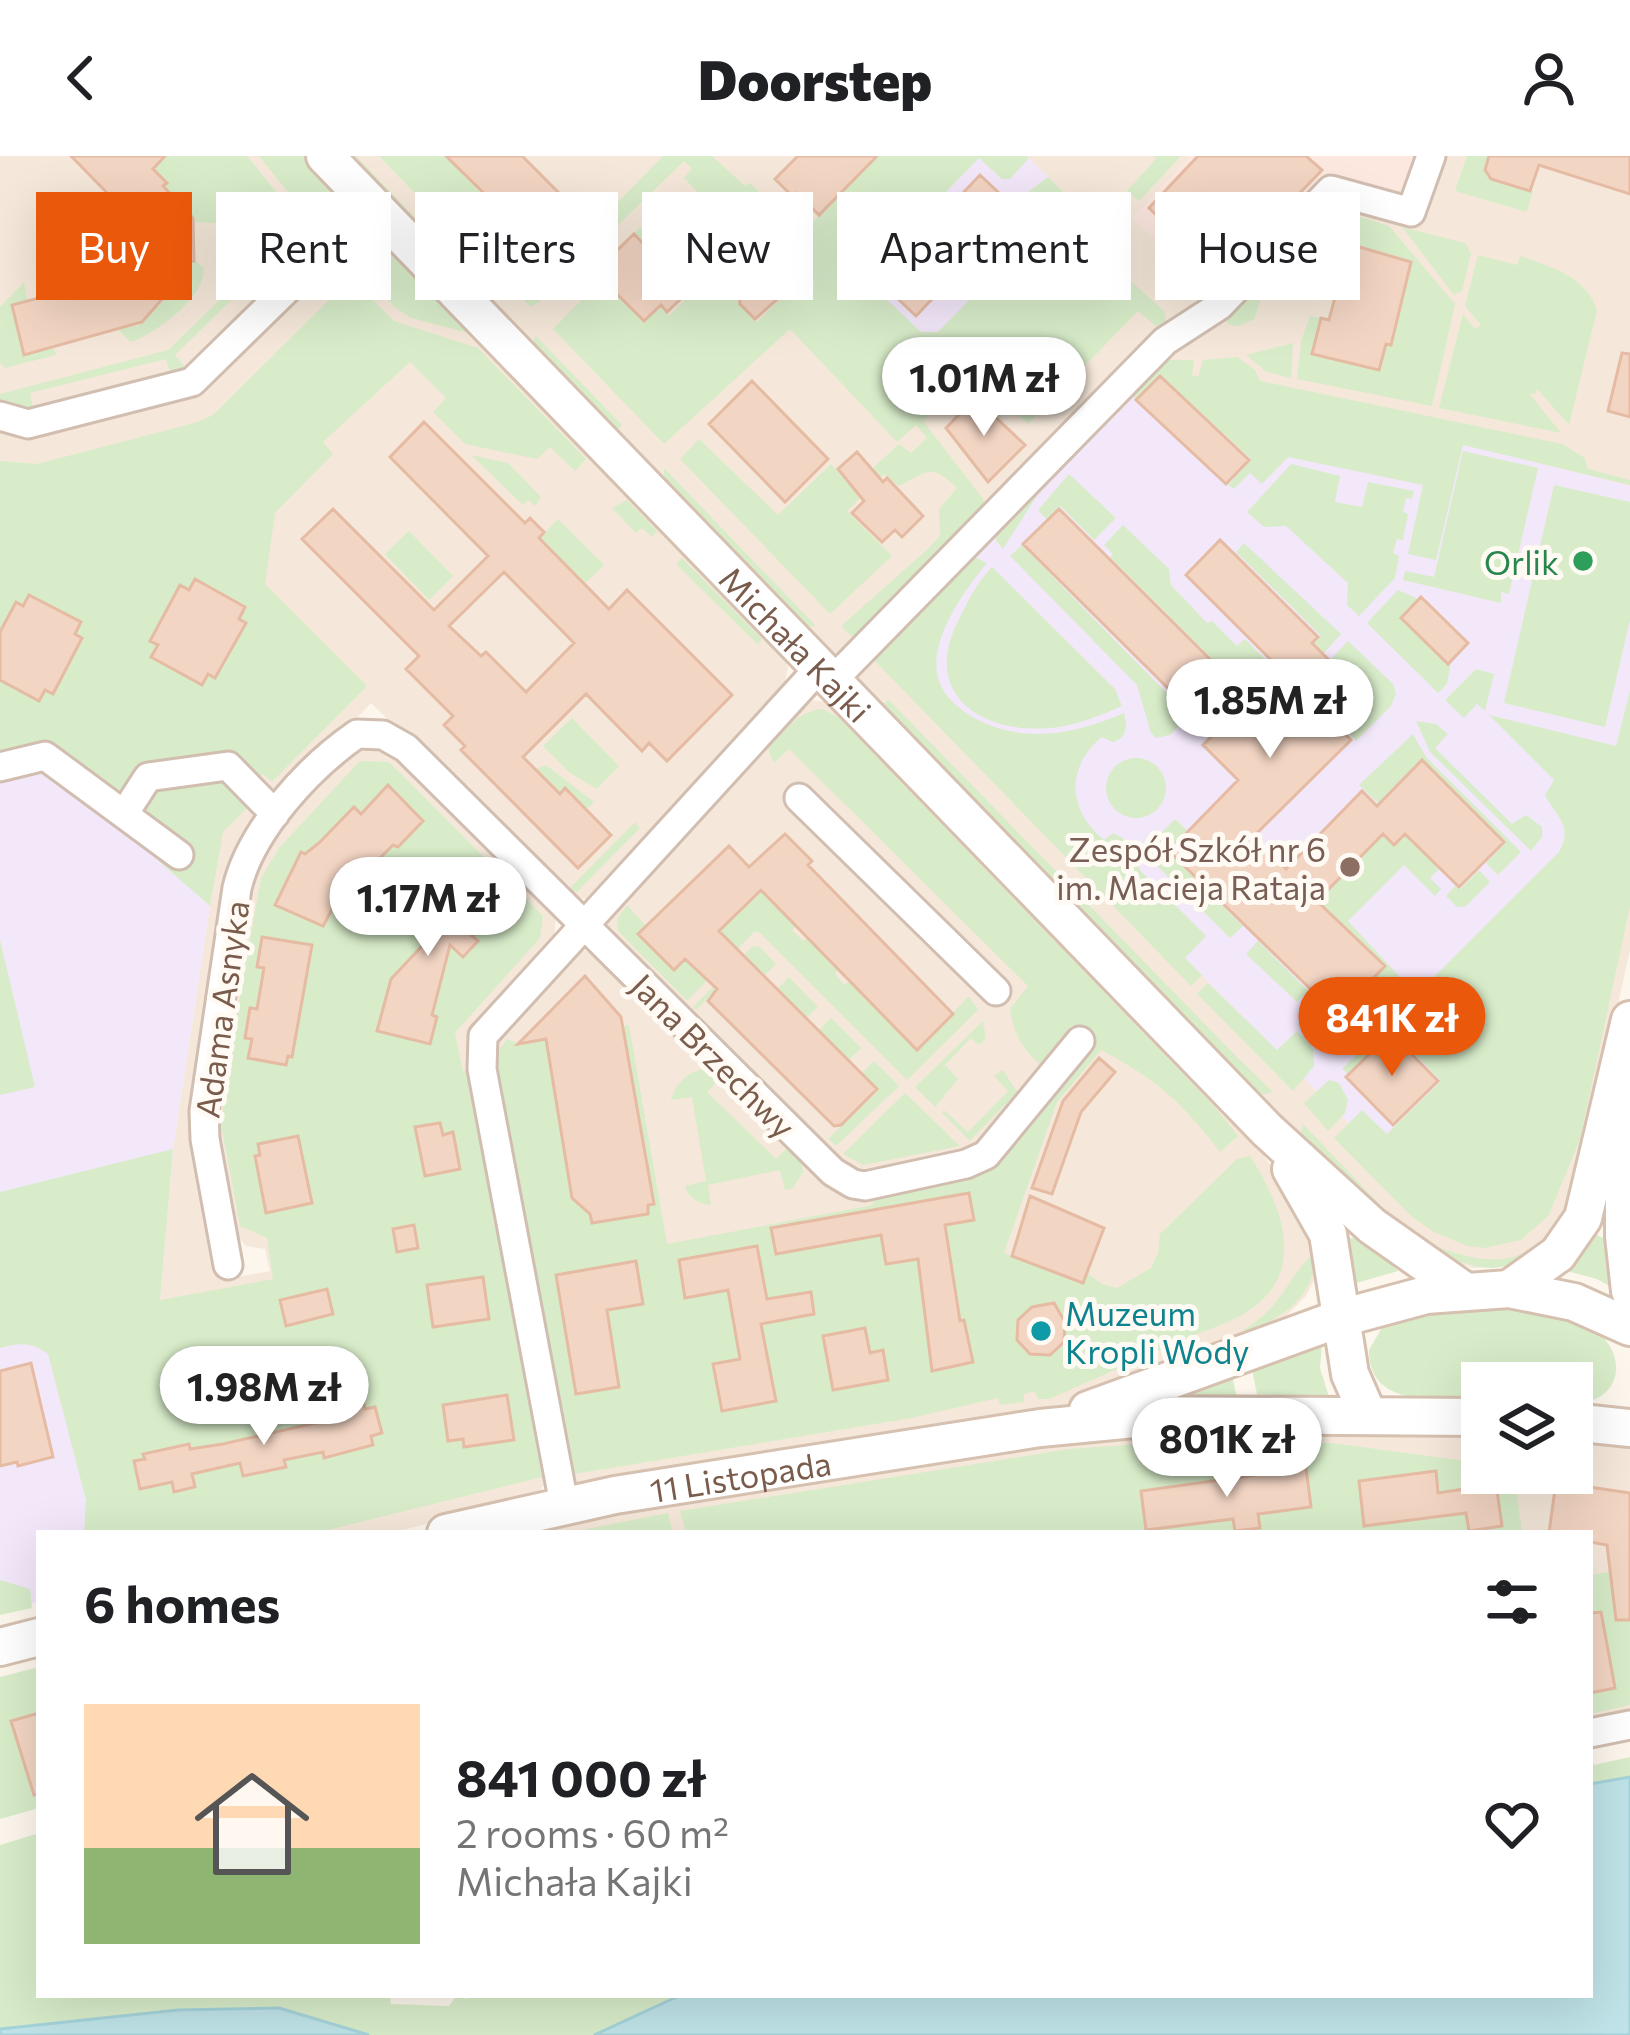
<!DOCTYPE html>
<html lang="en">
<head>
<meta charset="utf-8">
<style>
  :root { --surface:#fff; --page:#f2f2f2; --text:#202124; --muted:#757577; --line:#e0e0e0; --accent:#ea580c }
  body { margin:0; font-family:Commissioner,sans-serif; background:var(--page); color:var(--text); height:100vh; display:flex; flex-direction:column; font-size:45px; white-space:nowrap }
  * { box-sizing:border-box; margin:0 }
  p { font-size:39px; color:var(--muted) }
  .icon { flex:none; width:66px; height:66px; fill:none; stroke:currentColor; stroke-width:2; stroke-linecap:round; stroke-linejoin:round }
  .map { position:relative; flex:1; overflow:hidden }
  .side { position:absolute; left:36px; top:1374px; width:1557px; height:468px; display:flex; flex-direction:column; background:var(--surface); border-radius:0px; box-shadow:0 12px 48px #0002 }
  .side>* { flex:none }
  .guide { position:absolute; left:36px; top:36px; width:1560px; height:108px; display:flex; gap:24px }
  .buttons { position:absolute; left:1461px; top:1206px; display:grid; gap:24px }
  .buttons a { display:grid; place-items:center; width:132px; height:132px; border-radius:0px; background:var(--surface); box-shadow:0 12px 48px #0002; font-size:60px }
  .price { position:absolute; translate:-50% -102px; padding:0 27px; border-radius:42px; background:#fff; color:#222; font-size:39px; line-height:78px; filter:drop-shadow(0 3px 6px #0008) }
  .price::after { content:''; position:absolute; left:50%; top:72px; width:36px; height:27px; margin-left:-18px; background:inherit; clip-path:polygon(0 0,100% 0,50% 100%) }
  .price.current { background:var(--accent); color:#fff }
  ul { padding:0; list-style:none }
  li { display:flex; align-items:center; gap:36px; height:300px; padding:0 48px }
  li+li { border-top:3px solid var(--line) }
  li span { display:grid; place-items:center; flex:none; width:336px; height:240px; border-radius:0px; color:#555 }
  li>.icon { margin-inline-start:auto }
  span .icon { width:144px; height:144px; fill:#fffc; stroke-width:1 }
  li b { font-size:51px }
  h2 { display:flex; justify-content:space-between; align-items:center; height:144px; padding:0 48px; font-size:51px }
  .tag { padding:0 42px; border-radius:0px; background:var(--surface); box-shadow:0 12px 48px #0002; font-size:42px; line-height:108px }
  .tag.current { background:var(--accent); color:#fff }
  header { display:flex; justify-content:space-between; align-items:center; height:156px; padding:0 48px; background:var(--surface); font-size:54px; font-weight:800 }
  .map>svg:first-child { display:block }
  .residential { fill:#f5e8da }
  .commercial { fill:#fde8e0 }
  .education { fill:#f3e8fa }
  .green { fill:#d8ecc9 }
  .water { fill:#bfe3e8; stroke:#a5d3da; stroke-width:3 }
  .building { fill:#f3d5c3; stroke:#e6bba3; stroke-width:3; fill-rule:evenodd }
  .lines { fill:none; stroke-linecap:round; stroke-linejoin:round }
  .street-casing { stroke:#d1beb0; stroke-width:33 }
  .secondary-casing { stroke:#d6c0b0; stroke-width:42 }
  .street { stroke:#fff; stroke-width:27 }
  .secondary { stroke:#fff; stroke-width:36 }
  .leisure-dot { fill:#2e9e5b; stroke:#fffaf3; stroke-width:4.5 }
  .education-dot { fill:#8d6e63; stroke:#fffaf3; stroke-width:4.5 }
  .culture-dot { fill:#0f9aa8; stroke:#fffaf3; stroke-width:4.5 }
  .labels { text-anchor:middle; dominant-baseline:central; stroke-width:10; stroke-linejoin:round; paint-order:stroke }
  .leisure-label { font-size:33px; fill:#27864d; stroke:#fffaf3; text-anchor:end }
  .street-label { font-size:33px; fill:#7a5c4d; stroke:#fffaf3 }
  .education-label { font-size:33px; fill:#785e54; stroke:#fffaf3; text-anchor:end }
  .culture-label { font-size:33px; fill:#0d838f; stroke:#fffaf3; text-anchor:start }
</style>
</head>
<body>
<header><svg class="icon" aria-label="back" viewBox="0 0 24 24"><path d="M15 5l-7 7 7 7"/></svg>Doorstep<svg class="icon" aria-label="person" viewBox="0 0 24 24"><circle cx="12" cy="8" r="4"/><path d="M4 21q1-7 8-7t8 7"/></svg></header>
<div class="map">
<svg width="1630" height="1879" viewBox="0 0 1630 1879">
  <rect width="100%" height="100%" fill="#fdf6ec"/>
  <path class="residential" d="M0 0H306L784 493 788 512 784 531 589 743 569 742 371 547 258 664 197 995 220 1124 270 1115 265 1093 246 1090 232 1074 214 974 253 713 282 667 349 599 361 591H381L393 597 556 762 554 782 471 877 468 888 545 1328 536 1340 391 1377H117L160 1144 173 993 210 750 123 674 40 615 0 625Z
    M346 0H1630V794L1570 1064 1511 1110 1473 1112 1424 1094 1328 1010Z
    M810 544 837 547 1255 987 1303 1055 1319 1110 1316 1121 1306 1140 1283 1163 1062 1252 581 1330 566 1320 490 886 573 795 581 793 600 802 839 1035 846 1038 974 995 866 1019 846 1014 609 779 607 762 800 547Z
    M1157 1273H1482V1317H1572V1279L1630 1286V1558L1590 1567V1377H506L704 1340Z"/>
  <path class="commercial" d="M1191 0H1419L1403 43 1330 24 1217 142 1132 62Z"/>
  <path class="education" d="M911 0H1027L1079 51 1066 66 1148 143 972 213 936 248 813 129 808 96 893 8Z
    M1162 212 1630 330V601L1430 1049 881 497Z
    M40 616 123 674 210 750 173 993 160 1144 117 1377H39V1446L0 1455V625Z"/>
  <path class="green" d="M150 0H247L295 59 284 69 189 66 181 48 165 31 168 26 154 13 158 8Z
    M259 0H304L340 36 342 57 324 81Z
    M348 0H356L473 122 466 121Z
    M379 0H452L456 4 453 8 516 74 480 105Z
    M663 0H712L745 30 750 27 803 76 878 0H1026L1029 2 1010 23H1002L979 2 910 73 893 58 874 80 891 98 867 125 921 176H938L1047 64 1023 40 1048 21 1078 50 1065 66 1164 155 1167 170 1162 175 1138 155 1028 268 972 215 938 249 931 243 937 250 923 265 987 348 855 484 841 470 930 391 940 379 939 353 957 332C932 307 928 315 899 330L884 318 847 355 892 400 830 458 680 303 699 283 778 359 831 308 852 331 899 288 911 297 927 282 916 269 897 286 790 173 664 288 553 173 601 124 644 167 660 151 669 160 691 137 684 129 694 117 715 137 731 123 745 137 737 146 757 166 803 120 814 129 808 96 801 90 786 107 733 56 724 63 684 22 692 13 684 5 540 145 531 151 507 128 553 109 565 100Z
    M1154 0H1181L1139 45 1127 35 1156 3Z
    M1467 0H1488L1484 14 1491 23 1533 35 1527 56 1455 35Z
    M1358 60 1389 70 1455 148 1432 250 1297 223 1301 185 1310 160 1320 162 1313 199 1380 215 1386 189H1392L1412 105 1348 86 1341 110 1334 108 1344 69Z
    M658 63 670 68 697 95 689 111 646 67Z
    M299 67 304 73 175 199 188 214 172 223 166 203 30 237 34 257 0 248V238L168 194Z
    M1402 71 1465 87 1471 97 1462 135 1454 139Z
    M639 72 642 73 685 117 677 122 634 78Z
    M365 77 384 83 476 179 411 162 396 152 340 95 354 81Z
    M238 78H274L237 113Z
    M1478 99 1517 109 1520 100C1549 110 1587 121 1597 154L1569 269 1537 233 1535 238 1529 237 1561 277 1439 252 1463 158 1475 173 1481 169 1465 150Z
    M195 105 204 112C205 141 156 178 130 186L118 173 138 170 164 145 161 141 179 124 187 106Z
    M351 122 394 165 478 192 586 303 575 315 550 291 537 303 465 288 433 256 446 242 410 206 323 286 333 298 275 357 265 428 367 530 272 626 263 618 240 642 248 651 223 676 210 750 123 674 40 615 0 625V305L37 308 198 266 213 259Z
    M1261 125 1266 128 1254 163C1243 168 1233 175 1225 164L1227 158Z
    M24 126 27 144 11 149 23 199 53 191 56 199 5 212 0 207V151Z
    M535 179 622 269 616 276 533 190Z
    M1293 187 1291 222 1267 216 1246 199Z
    M1237 201 1255 214 1260 225 1562 288 1585 302 1588 313 1630 324V329L1463 289 1436 404 1408 398 1423 329 1288 301 1262 328 1250 317 1234 333 1228 329 1251 303 1160 219 1136 243 1131 239 1166 204H1194L1192 219 1198 221 1203 204Z
    M1105 262 1109 265 1038 338 1003 393 996 385 997 374Z
    M1463 295 1538 312 1509 438 1501 436V447L1403 424 1405 415 1434 421Z
    M471 299 508 307 541 341 535 350 528 344 523 349Z
    M1291 308 1340 320 1335 346 1362 351 1368 326 1414 335 1412 343 1406 342 1403 356 1408 358 1403 384 1397 383 1393 397 1399 400 1395 422 1359 460 1347 449 1348 427 1286 370 1264 371 1247 356Z
    M664 312 816 470 805 471 664 325Z
    M1069 318 1116 362 1094 384 1060 350 1046 363 1038 354Z
    M1554 329 1630 346V464L1605 571 1504 547Z
    M627 344 657 375 652 381 642 372 636 377 612 352Z
    M558 363 604 409 585 427 540 382Z
    M1123 369 1169 413 1171 429 1207 467 1212 465 1237 490 1245 483 1275 513 1249 540 1241 532 1253 519 1238 504 1226 517 1110 401 1113 398 1104 389Z
    M409 375 453 420 429 444 385 398Z
    M1244 387 1341 478 1324 497 1314 487 1321 480 1236 396Z
    M1022 389 1189 560 1170 579 1156 582 1151 577 1137 529 1010 400Z
    M972 400 987 407C964 435 926 487 939 525 944 540 958 552 971 560 1020 589 1074 579 1124 557 1127 569 1128 582 1113 586L1102 581C1065 611 1068 655 1104 684L1113 677 1123 682 1141 715 1206 780 1185 802 1202 819 1191 830 872 502Z
    M682 402 762 483 758 489 676 408Z
    M992 411 1115 533 1122 550C1099 560 1075 570 1050 572 982 578 922 539 957 467 967 447 976 427 992 411Z
    M1398 434 1418 443 1400 462 1447 509 1451 506 1447 528 1438 537 1367 467Z
    M1348 485 1393 528 1396 538 1391 550 1356 585 1335 563 1363 534 1331 503Z
    M1476 513 1494 518 1485 555 1477 548 1464 562 1445 544Z
    M1630 534V750L1580 983 1549 1059 1521 1084 1485 1092 1467 1090 1434 1076 1411 1060 1334 982 1362 954 1387 978 1441 925 1406 889 1414 880 1400 867 1348 918 1342 913 1559 696C1574 669 1556 661 1545 639L1554 624 1489 559 1616 590Z
    M889 544 1236 900 1273 936 1260 939 881 549Z
    M823 553 839 562 1213 949 1238 980 1220 996C1184 948 1155 922 1101 894L1057 946 1004 1097 1082 1128 1087 1117 1102 1128 1117 1132 1151 1112 1158 1097 1160 1078 1237 1003 1250 1000C1279 1045 1308 1110 1254 1151 1233 1167 1202 1175 1178 1186 1135 1205 1092 1224 1049 1243H1038L1035 1235 1024 1238V1246L1000 1249 998 1242 911 1262 568 1319 494 901 507 883 519 888 629 869 667 1088 873 1049 872 1038 988 1012 999 1005 1092 887 1071 870 1040 908C1022 893 1013 876 1010 853L1028 830 789 593 774 607 768 593C785 575 797 555 823 553Z
    M572 562 619 610 597 633 569 616 543 590Z
    M1416 565 1436 568 1448 578 1435 592 1512 668 1526 659 1542 671V681L1531 695 1430 596Z
    M1413 578 1426 601 1521 696 1498 719 1486 707 1506 686 1421 603 1378 647 1359 629Z
    M1106 632a30 30 0 1 1 60 0a30 30 0 1 1-60 0Z
    M360 605 389 606 543 760 540 782 455 877 463 915H470L495 1043 491 1045 494 1070 500 1072 542 1321 316 1377H84L86 1344 48 1198C31 1185 19 1187 0 1192V1036L173 993 160 1144 273 1123 267 1082 240 1070 221 968 229 901 261 722 279 692Z
    M546 609 594 646 587 653 565 632 560 637 536 613Z
    M1175 663 1187 674 1167 695 1243 770 1230 782 1152 705 1153 685Z
    M635 666 640 672 577 736 568 734Z
    M1382 679 1394 690 1405 679 1439 713 1430 722 1441 733 1435 740 1404 709 1348 765 1399 820 1380 845 1366 831 1386 810 1316 742Z
    M1479 714 1490 726 1466 750 1457 751 1446 740 1455 730 1460 733Z
    M757 731 796 770 792 774 803 785 807 782 838 814 835 818 844 829 849 826 917 894 969 840 978 854 907 924 759 776H754L687 845 618 775 617 763 627 749 646 770 638 778 674 815 685 804 689 807 718 770 722 773 742 754 739 749Z
    M0 784 35 931 0 939Z
    M1258 785 1308 835 1297 846 1246 798Z
    M759 790 776 808 765 819 747 802 696 854 693 851 752 791Z
    M789 821 818 851 807 861 778 832Z
    M1208 827 1277 894 1297 875 1313 892 1314 910 1293 935 1197 838Z
    M1315 841 1335 861 1352 845 1366 859 1349 875 1327 878 1304 859V853Z
    M831 862 861 892 849 904 819 874Z
    M983 865 986 882 979 889 971 882 945 909 958 923 935 951 915 931Z
    M874 905 899 930 836 990 828 983 878 935 862 917Z
    M705 913 721 922 707 936 776 1003 789 990 801 1002 803 1016 792 1033 785 1034 780 1014 708 1029 711 1049C699 1048 688 1042 685 1030L706 1025 692 941 671 944C675 928 688 915 705 913Z
    M1003 914 1017 936 970 985 942 957 944 954 968 976 1008 935 994 920Z
    M1329 924 1339 927 1348 944 1345 957 1328 975 1304 947Z
    M905 937 960 990 863 1009 843 998Z
    M1303 968 1381 1050 1375 1055 1300 980Z
    M1568 1064C1508 1120 1502 1123 1424 1093L1427 1087C1464 1101 1503 1115 1538 1088 1549 1079 1555 1070 1568 1064Z
    M1593 1077 1611 1086 1613 1132 1597 1123 1563 1114Z
    M1363 1080 1398 1115 1353 1128 1346 1083Z
    M1317 1094C1314 1142 1286 1160 1245 1177L1243 1174C1286 1148 1284 1124 1317 1094Z
    M1487 1152C1522 1154 1561 1154 1592 1172 1630 1197 1623 1248 1572 1247V1227H1482V1242C1441 1241 1369 1255 1369 1194L1383 1170 1433 1155Z
    M1322 1187 1320 1212 1329 1241 1258 1243 1252 1213Z
    M1232 1220 1237 1242 1157 1244Z
    M1168 1286 1331 1287 1482 1307V1317H1514L1522 1377H686L680 1355 1069 1293Z
    M668 1357 673 1377H566Z
    M1630 1413V1549L1590 1558V1419Z
    M0 1424 30 1433 32 1452 0 1459Z
    M39 1511V1652L0 1663V1521Z
    M1590 1596 1594 1609 1630 1601V1621L1590 1628Z
    M39 1677V1839H390L391 1848 449 1850 457 1839H463L464 1843 481 1839H694L696 1879H292L291 1855 279 1852 205 1853 0 1873V1689Z"/>
  <path class="water" d="M1630 1621V1879H594L681 1839H1590V1628Z
    M279 1852 369 1879H0V1873L178 1854Z"/>
  <path class="building" d="M71 0H165L153 13 167 27 163 30 193 62 194 105 164 108 179 124 142 166 24 199 12 149 108 124 148 86 111 50 116 46Z
    M446 0H522L564 42 532 74 516 57 510 63Z
    M798 0H877L819 59 797 37 793 41 775 23Z
    M1198 0H1306L1322 14 1220 120 1149 52Z
    M1489 0H1630V38L1539 9 1530 35 1491 23 1485 14Z
    M980 19 1017 54 916 160 879 125Z
    M748 73 800 123 755 163 740 148 738 128 729 120 737 111 724 98Z
    M634 78 682 128 679 131 686 138 667 156 661 149 644 165 595 116Z
    M1349 88 1411 106 1391 189 1386 188 1379 214 1312 198 1321 162 1329 164Z
    M1622 197 1630 198V261L1608 255Z
    M1160 220 1249 304 1226 328 1136 244Z
    M752 225 828 303 785 346 709 268Z
    M975 242 1025 289 988 326 946 272Z
    M424 266 525 367 530 362 544 376 539 382 609 453 627 434 732 539 667 605 649 587 642 595 586 538 523 601 560 638 565 632 611 679 578 712 461 594 465 590 444 569 453 560 406 513 419 500 302 383 333 353 434 454 488 400 390 301ZM504 416 574 487 526 536 486 496 481 500 449 470Z
    M857 296 883 326 887 322 923 360 902 381 895 374 882 386 852 357 864 345 838 313Z
    M1059 353 1249 542 1279 512 1186 419 1220 384 1318 481 1312 487 1360 535 1331 564 1351 584 1253 681 1286 713 1362 635 1377 650 1422 604 1504 686 1459 731 1405 678 1394 689 1383 678 1317 745 1385 810 1337 859 1169 695 1238 624 1203 589 1214 578 1023 388Z
    M195 423 245 451 239 463 246 467 215 522 208 518 202 529 151 501 158 489 150 485 180 429 189 434Z
    M29 439 81 466 75 478 82 482 53 538 45 534 39 545 0 524V476L16 446 23 450Z
    M1421 441 1468 487 1448 508 1401 462Z
    M388 629 423 665 398 691 393 689 360 722 353 715 323 770 275 749 301 696 305 698 319 687 354 651 361 658Z
    M785 678 812 705 808 709 953 858 917 894 761 734 719 775 877 933 841 969 834 970 708 845 717 833 685 803 674 814 638 778 729 690 749 711Z
    M437 715 478 754 467 766 478 775 472 780 478 785 463 801 450 789 432 859 437 861 430 888 377 875 391 823 424 788 417 781 424 773 402 752Z
    M262 781 312 789 292 901 288 900 286 909 248 902 252 883 245 882 250 852 257 853 264 812 257 811Z
    M585 820 621 861 654 1048 648 1049V1058L592 1067 590 1058 572 1042 546 883 518 888Z
    M1391 877 1438 925 1393 969 1346 921Z
    M1099 902 1115 916 1081 956 1052 1038 1032 1032 1063 945Z
    M440 967 443 979 453 976 460 1013 425 1020 415 971Z
    M298 980 312 1047 266 1057 255 1000 260 999 258 988Z
    M969 1037 974 1064 945 1069 960 1165 964 1164 973 1206 932 1215 918 1103 886 1108 881 1079 776 1098 771 1072Z
    M1030 1040 1104 1072 1083 1127 1012 1100Z
    M414 1069 418 1092 397 1096 393 1073Z
    M757 1090 767 1143 811 1136 814 1158 761 1168 776 1245 722 1255 713 1208 740 1203 728 1134 685 1142 679 1104Z
    M636 1105 643 1148 607 1154 619 1231 576 1238 556 1119Z
    M483 1121 489 1163 433 1171 427 1129Z
    M327 1133 333 1158 286 1170 280 1144Z
    M1054 1147 1065 1166 1064 1186 1050 1199 1030 1198 1017 1184 1018 1164 1032 1151Z
    M865 1172 870 1197 883 1194 888 1224 833 1234 823 1180Z
    M31 1207 53 1301 18 1310 17 1306 0 1310V1215Z
    M507 1239 514 1284 464 1291 463 1283 448 1285 443 1249Z
    M363 1245 365 1253 375 1251 382 1277 371 1280 373 1289 324 1302 323 1296 284 1304 286 1311 243 1320 240 1307 192 1318 195 1331 174 1336 172 1326 140 1333 134 1305 145 1303 143 1298 189 1288 190 1293 223 1288 315 1267 313 1258Z
    M1306 1312 1311 1351 1258 1358 1260 1372 1235 1375 1233 1363 1146 1374 1141 1335Z
    M1436 1315 1438 1337 1496 1328 1502 1370 1469 1375 1466 1357 1364 1370 1359 1325Z
    M1556 1326 1630 1337V1464H1616L1607 1389 1590 1386V1377H1549Z
    M1601 1456 1615 1532 1590 1537V1457Z
    M39 1557V1638L34 1639 11 1565Z"/>
  <g class="lines">
    <defs>
      <path id="street" d="M0 260 28 268 192 226 373 49
        M833 524 1165 185 1219 150 1331 34 1411 56 1431 0
        M0 611 45 600 179 699
        M799 642 996 835
        M124 658 148 621 228 610 275 658
        M228 1109 205 983 204 955 237 732C251 674 308 612 357 578L383 579 406 592 833 1016 853 1028 865 1030 966 1008 986 999 1080 885
        M564 1348 482 913 483 880 821 510
        M1590 1577 1630 1569"/>
      <g id="secondary">
        <path id="s1" d="M325 0 1267 974 1372 1070 1463 1134"/>
        <path d="M1624 959V1080L1630 1135"/>
        <path d="M1291 1013 1328 1078 1350 1218 1368 1259"/>
        <path d="M1509 1133 1558 1098 1583 1062 1630 864"/>
        <path d="M1088 1254 1341 1162 1426 1139 1509 1133 1574 1146 1630 1171"/>
        <path d="M1572 1266 1630 1272"/>
        <path id="s2" d="M446 1377 615 1339 1040 1272 1176 1259 1482 1261"/>
        <path d="M0 1491 39 1481"/>
      </g>
    </defs>
    <use href="#street" class="street-casing"/>
    <use href="#secondary" class="secondary-casing"/>
    <use href="#street" class="street"/>
    <use href="#secondary" class="secondary"/>
  </g>
  <circle class="leisure-dot" cx="1583" cy="405" r="12"/>
  <circle class="education-dot" cx="1350" cy="711" r="12"/>
  <circle class="culture-dot" cx="1041" cy="1175" r="12"/>
  <g class="labels">
    <g class="leisure-label">
      <text x="1559" y="405">Orlik</text>
    </g>
    <g class="street-label">
      <text stroke="none"><textPath href="#s1" startOffset="678">Michała Kajki</textPath></text>
      <text transform="translate(221 853) rotate(-82)">Adama Asnyka</text>
      <text transform="translate(714 899) rotate(45)">Jana Brzechwy</text>
      <text stroke="none"><textPath href="#s2" startOffset="300">11 Listopada</textPath></text>
    </g>
    <g class="education-label">
      <text x="1326" y="692">Zespół Szkół nr 6<tspan x="1326" dy="38">im. Macieja Rataja</tspan></text>
    </g>
    <g class="culture-label">
      <text x="1065" y="1156">Muzeum<tspan x="1065" dy="38">Kropli Wody</tspan></text>
    </g>
  </g>
</svg>
<div class="buttons">
<a><svg class="icon" aria-label="layers" viewBox="0 0 24 24"><path d="M12 4l9 5-9 5-9-5zM3 14l9 5 9-5"/></svg></a>
</div>
<b class="price" style="left:984px;top:283px">1.01M zł</b>
<b class="price" style="left:1270px;top:605px">1.85M zł</b>
<b class="price" style="left:428px;top:803px">1.17M zł</b>
<b class="price current" style="left:1392px;top:923px">841K zł</b>
<b class="price" style="left:264px;top:1292px">1.98M zł</b>
<b class="price" style="left:1227px;top:1344px">801K zł</b>
<div class="guide">
<a class="tag current">Buy</a>
<a class="tag">Rent</a>
<a class="tag">Filters</a>
<a class="tag">New</a>
<a class="tag">Apartment</a>
<a class="tag">House</a>
</div>
<section class="side">
<h2>6 homes<svg class="icon" aria-label="filters" viewBox="0 0 24 24"><path d="M4 7h16M4 17h16"/><circle cx="9" cy="7" r="2"/><circle cx="15" cy="17" r="2"/></svg></h2>
<ul>
<li><span style="background:linear-gradient(#ffd9b3 60%,#8fb573 0)"><svg class="icon" aria-label="home" viewBox="0 0 24 24"><path d="M3 11l9-7 9 7M6 9v11h12V9"/></svg></span><div><b>841 000 zł</b><p>2 rooms · 60 m²</p><p>Michała Kajki</p></div><svg class="icon" aria-label="heart" viewBox="0 0 24 24"><path d="M12 20l-8-8c-3-5 5-10 8-4 3-6 11-1 8 4z"/></svg></li>
</ul>
</section>
</div>
</body>
</html>
